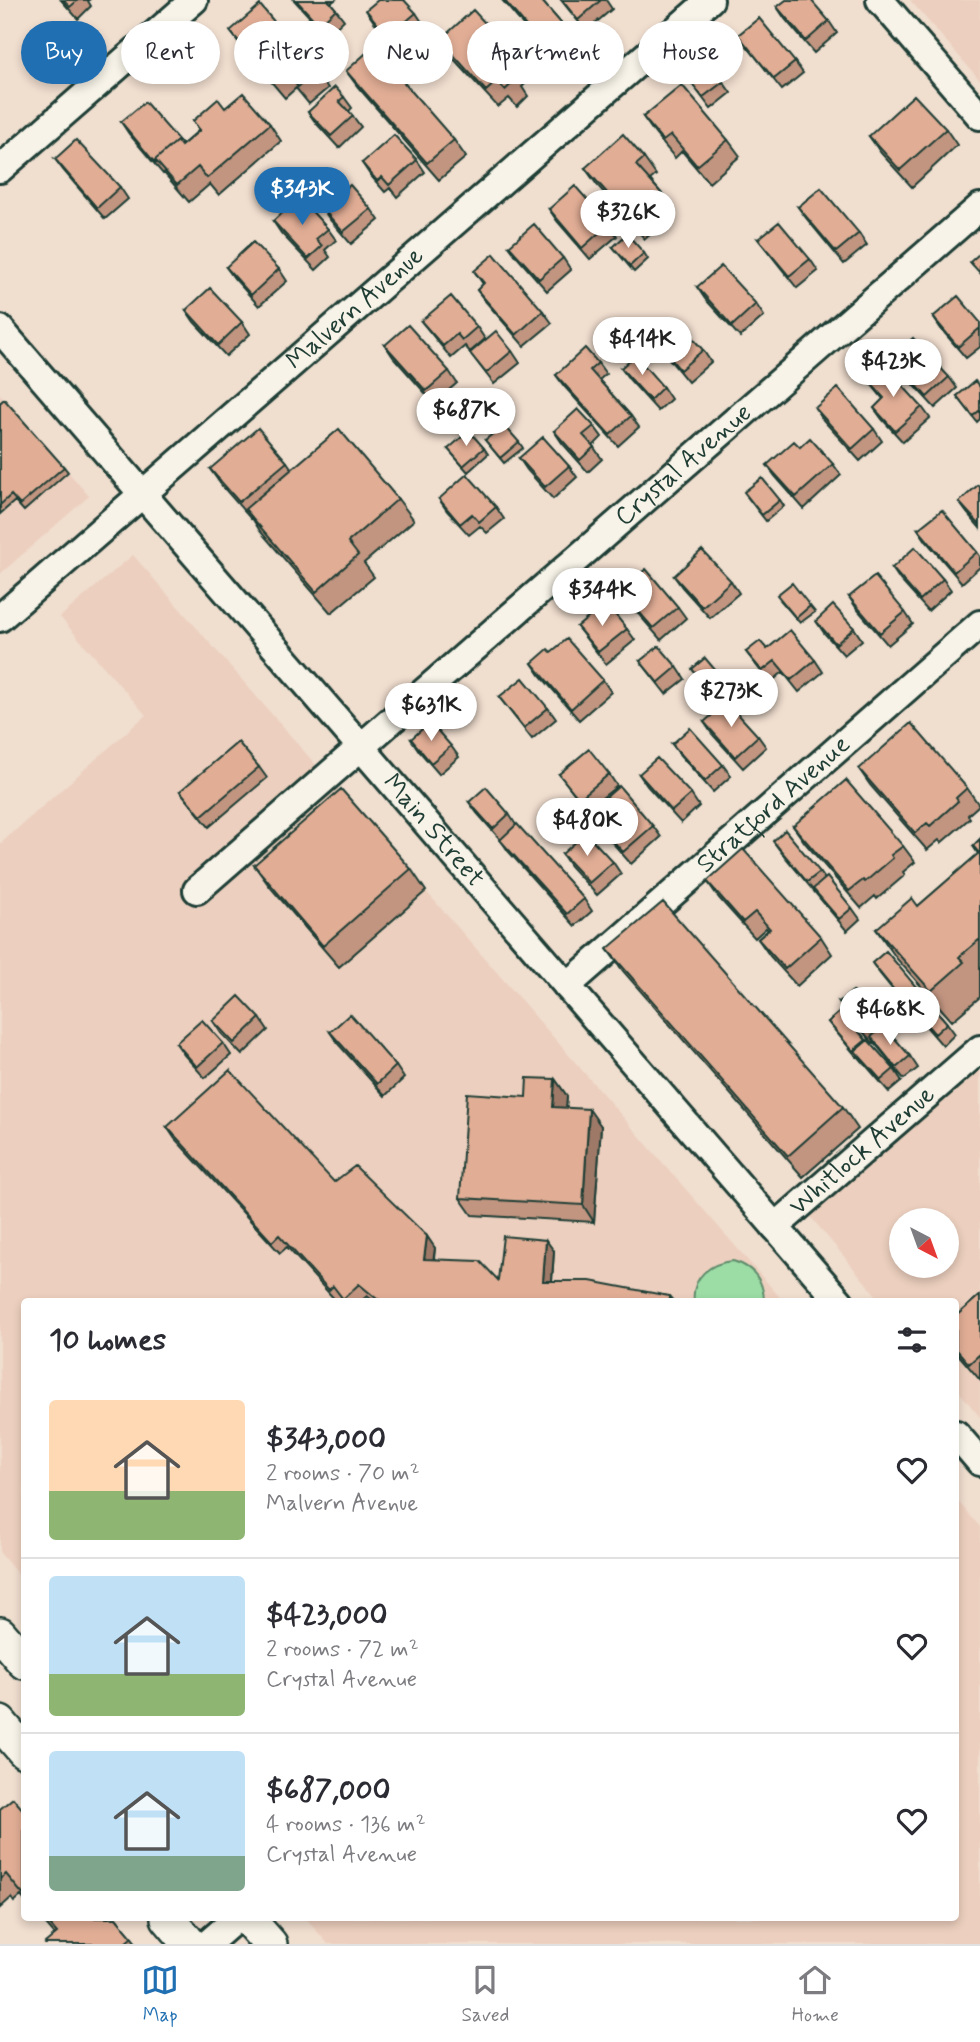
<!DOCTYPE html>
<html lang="en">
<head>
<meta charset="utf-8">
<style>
  :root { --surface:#fff; --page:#f7f7f7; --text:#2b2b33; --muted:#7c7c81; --line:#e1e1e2; --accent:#1f6fb2 }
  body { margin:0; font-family:Mynerve,sans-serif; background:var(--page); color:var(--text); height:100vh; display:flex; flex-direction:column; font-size:26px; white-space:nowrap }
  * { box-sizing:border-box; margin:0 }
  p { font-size:23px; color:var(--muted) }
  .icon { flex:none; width:38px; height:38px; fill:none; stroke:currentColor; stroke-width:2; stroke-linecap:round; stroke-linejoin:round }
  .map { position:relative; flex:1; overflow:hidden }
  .side { position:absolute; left:21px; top:1298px; width:938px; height:623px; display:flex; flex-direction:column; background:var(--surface); border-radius:7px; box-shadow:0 4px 10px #0003 }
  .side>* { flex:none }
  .guide { position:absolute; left:21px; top:21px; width:938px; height:63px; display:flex; gap:14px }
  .needle { width:46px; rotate:139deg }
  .controls { position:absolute; left:889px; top:1208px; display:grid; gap:14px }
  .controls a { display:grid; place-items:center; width:70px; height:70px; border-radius:50%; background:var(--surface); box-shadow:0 4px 10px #0003; font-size:35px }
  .price { position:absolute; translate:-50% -60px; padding:0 16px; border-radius:24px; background:#fff; color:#222; font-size:23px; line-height:46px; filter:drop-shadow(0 2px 4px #0008) }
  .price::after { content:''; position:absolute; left:50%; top:42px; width:21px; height:16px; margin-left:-10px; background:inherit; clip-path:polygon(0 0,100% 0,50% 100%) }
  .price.selected { background:var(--accent); color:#fff }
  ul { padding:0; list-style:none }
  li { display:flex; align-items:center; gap:21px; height:175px; padding:0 28px }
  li+li { border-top:2px solid var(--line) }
  li span { display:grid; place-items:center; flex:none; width:196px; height:140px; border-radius:7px; color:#555 }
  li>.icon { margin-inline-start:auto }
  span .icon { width:84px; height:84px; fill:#fffc; stroke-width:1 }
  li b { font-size:30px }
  h2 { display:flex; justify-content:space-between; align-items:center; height:84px; padding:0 28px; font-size:30px }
  .tag { padding:0 24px; border-radius:32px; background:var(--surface); box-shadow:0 4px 10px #0003; font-size:24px; line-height:63px }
  .tag.selected { background:var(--accent); color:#fff }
  .menu { display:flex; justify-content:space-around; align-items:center; height:98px; border-top:2px solid var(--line); background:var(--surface); font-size:19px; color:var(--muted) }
  .menu a { display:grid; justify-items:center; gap:4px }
  .menu .selected { color:var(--accent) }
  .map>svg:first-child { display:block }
  .built { fill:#eccfbe; fill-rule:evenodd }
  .green { fill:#9cdca5; stroke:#5e8c6c; stroke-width:2 }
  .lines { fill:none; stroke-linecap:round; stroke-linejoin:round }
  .minor-casing { stroke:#1f3d34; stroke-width:32 }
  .major-casing { stroke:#1f3d34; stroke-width:38 }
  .minor { stroke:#f7f3e8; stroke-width:26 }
  .major { stroke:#f7f3e8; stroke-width:33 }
  .wall { fill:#c29580; stroke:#1f3d34; stroke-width:2 }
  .shaded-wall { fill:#9e7968; stroke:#1f3d34; stroke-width:2 }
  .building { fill:#e1ad95; stroke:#1f3d34; stroke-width:2 }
  .labels { text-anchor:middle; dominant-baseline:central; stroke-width:7; stroke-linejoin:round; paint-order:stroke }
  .street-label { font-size:26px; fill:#1f3d34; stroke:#f7f3e8 }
</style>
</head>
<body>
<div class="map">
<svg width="980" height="1944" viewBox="0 0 980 1944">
  <rect width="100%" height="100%" fill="#f0decf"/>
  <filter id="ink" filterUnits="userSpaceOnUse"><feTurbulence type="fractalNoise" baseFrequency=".0143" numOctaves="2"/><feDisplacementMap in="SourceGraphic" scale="14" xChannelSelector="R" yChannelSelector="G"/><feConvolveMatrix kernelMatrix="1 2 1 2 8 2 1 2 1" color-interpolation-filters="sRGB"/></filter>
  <g filter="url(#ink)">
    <path class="built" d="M910 0H980V80Z
      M0 394 89 496 0 574Z
      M133 555 784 1302H24V1582L0 1553V844L146 715 60 617Z
      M980 1066V1417L956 1388V1302H882L805 1210ZM901 1220H947V1265H901Z
      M956 1499 980 1527V1944H328L306 1918H956Z"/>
    <path class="green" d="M733 1261C754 1267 764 1280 764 1302H694C691 1277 710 1263 733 1261Z"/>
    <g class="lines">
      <defs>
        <g id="minor">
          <path d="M880 0 980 116"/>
          <path d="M0 169 194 0"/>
          <path id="s1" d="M0 329 840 1302"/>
          <path id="s2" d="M0 618 710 0"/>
          <path id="s3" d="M197 890 980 207"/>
          <path id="s4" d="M567 986 980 624"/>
          <path id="s5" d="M775 1227 980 1049"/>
          <path d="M956 1434 980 1462"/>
          <path d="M207 1944 237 1918"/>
        </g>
        <path id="major" d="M0 1634 24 1662
          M0 1723 24 1751
          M168 1918 190 1944
          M247 1918 270 1944"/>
      </defs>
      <use href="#minor" class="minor-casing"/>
      <use href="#major" class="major-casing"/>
      <use href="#minor" class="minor"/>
      <use href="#major" class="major"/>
    </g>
    <path class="wall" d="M61 0H89L88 1 91 6 78 19Z
      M294 0H335L331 3 344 20 327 36Z
      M502 0H541L573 37 585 54 563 72Z
      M561 0H606L612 9 586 31Z
      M777 7 829 21 837 33 814 53 785 19Z
      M366 10 416 13 424 25 396 48 374 22Z
      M230 31 316 71 328 88 309 104 296 88 285 98 242 47Z
      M738 35 795 62 803 73 782 90Z
      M440 40 520 61 532 77 522 87 528 96 517 107 509 98 498 107 452 57Z
      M346 71 454 140 466 157 439 180 358 87Z
      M683 72 723 82 731 93 711 109Z
      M344 97 352 108 349 111 361 127 339 148 316 123 308 112Z
      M225 108 270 124 281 141 219 195 210 184 189 202 164 173 163 174 129 134 121 122 180 142 182 145 199 130 193 121Z
      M643 117 728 140 740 156 709 183 682 151 675 158 655 134Z
      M946 129 957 145 912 187 881 153 869 136Z
      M644 158 656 175 650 180 663 195 675 212 645 239 597 185 585 168Z
      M55 159 120 187 128 199 105 219 63 170Z
      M417 160 425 172 397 197 390 188 385 192 370 175 362 163Z
      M798 207 859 233 867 245 844 264 806 218Z
      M322 208 371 209 379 220 351 244 330 220Z
      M549 209 609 224 617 236 590 259 557 221Z
      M273 221 328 229 336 240 325 250 330 257 316 270 281 233Z
      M758 239 810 259 818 271 797 288Z
      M509 246 563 258 571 270 547 291 517 257Z
      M613 247 644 253 648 259 634 272Z
      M226 267 279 269 287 281 259 306 234 278Z
      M474 271 543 311 552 323 524 346 485 301 477 290 483 284Z
      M697 287 756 304 764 316 740 337 705 299Z
      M186 310 242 322 250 334 226 356 194 322Z
      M933 317 980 322V347L966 358 941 329Z
      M421 321 477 327 485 339 470 352 465 346 451 358Z
      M385 345 449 371 457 383 434 403 393 357Z
      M661 347 703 350 711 362 688 382 669 359Z
      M512 351 520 363 494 384 470 353Z
      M892 358 949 377 957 388 935 408 900 370Z
      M598 363 606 374 599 380 631 416 639 427 618 446 564 386 556 375Z
      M621 368 663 387 671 399 658 411 629 379Z
      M867 379 922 407 930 418 903 442 882 419 874 408 883 399Z
      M980 387V419L977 422 957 396Z
      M0 403 64 467 68 472 24 511 15 501 0 514Z
      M815 408 874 429 882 441 860 461 823 420Z
      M594 426 602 437 593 446 602 459 588 472 562 443 554 431Z
      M485 440 519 442 523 448 504 463Z
      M800 447 833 464 841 475 804 509 775 476 767 465Z
      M484 448 488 454 468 472 448 449Z
      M519 458 569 466 577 477 553 499 527 470Z
      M287 462 292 469 398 499 414 520 364 563 374 577 331 613 260 531 252 518 251 519 222 486 210 469Z
      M980 487V528L967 513 959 502Z
      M748 498 780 500 784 506 766 521Z
      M439 499 496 507 504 519 487 533 480 526 469 535 447 511Z
      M918 529 977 552 980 556V567L962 583 926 541Z
      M892 568 943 579 951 590 928 611 900 580Z
      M674 576 731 581 739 593 710 618 682 587Z
      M620 590 678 607 686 618 661 640 628 602Z
      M849 597 905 612 913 624 888 645 857 609Z
      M781 601 810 606 815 612 800 623Z
      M816 621 854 628 862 640 844 655 824 633Z
      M577 627 627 629 635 640 606 664Z
      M767 649 815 660 823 672 799 692 783 672 770 683 746 652Z
      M551 652 603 680 611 692 579 720 540 675 532 663Z
      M640 661 677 667 685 679 666 694Z
      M692 669 727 684 731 690 717 700Z
      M499 697 548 708 556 719 532 739Z
      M704 722 758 736 766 747 743 768 712 734Z
      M411 739 451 746 459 757 439 774 419 751Z
      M672 744 723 765 731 776 713 792 680 755Z
      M259 767 267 778 209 827 180 791Z
      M859 769 967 788 979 805 968 815 970 818 941 843 939 840 927 850 870 785Z
      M559 774H609L617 786 587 810Z
      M639 774 691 794 699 806 681 823 647 786Z
      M469 802 509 814 516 825 584 899 592 911 575 926 508 851 500 839 477 813Z
      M588 813 653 826 661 837 631 864 596 824Z
      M793 826 903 846 915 862 903 872 905 875 877 899 875 896 861 908 805 843Z
      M980 839V997L952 1021 897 959 876 929 918 906 978 854 973 846Z
      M773 841 820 872 825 879 852 908 860 919 847 931 781 852Z
      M562 854 613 862 621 874 597 895 570 866Z
      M254 865 411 869 426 891 339 967 270 887Z
      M707 881 821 937 832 954 797 986 770 956 758 939 768 930 766 928 755 938 719 898Z
      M607 949 843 1107 858 1129 803 1177 623 971Z
      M872 963 917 988 947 1023 955 1034 943 1046 912 1010 910 1011 880 974Z
      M839 1002 878 1020 883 1027 910 1056 918 1068 904 1079 874 1042 873 1043 847 1014Z
      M841 1011 867 1041 894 1069 902 1081 889 1092 858 1056 857 1057 828 1022Z
      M260 1018 268 1030 242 1055 221 1033 213 1021Z
      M330 1032 396 1066 404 1078 385 1096 338 1044Z
      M176 1043H223L231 1055 205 1078 184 1055Z
      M555 1079 567 1096 566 1107 601 1126 594 1222 472 1215 460 1198 526 1097Z
      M167 1127 334 1182 435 1248 434 1259 498 1280 554 1251 552 1281 669 1296 674 1302H375L367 1296 360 1302H344L341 1298 337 1302 287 1247 280 1253 175 1139Z
      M980 1295V1380L956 1352V1316Z
      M0 1809 24 1811V1900L21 1896 14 1902 11 1898 0 1908Z
      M40 1918H116L137 1944H46L55 1935Z"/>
    <path class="shaded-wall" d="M555 1079 567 1096 565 1123 553 1107Z
      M589 1109 601 1126 594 1222 583 1205Z
      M427 1236 435 1248 432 1270 424 1259Z
      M546 1240 554 1251 551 1293 543 1281Z"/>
    <path class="building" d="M63 0H78L70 7Z
      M296 0H328L336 9 319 25Z
      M378 0H404L416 13 388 37 366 10Z
      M504 0H541L573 37 551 56Z
      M562 0H601L578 20Z
      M786 0H811L829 21 806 41 777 7Z
      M260 5 316 71 298 87 285 71 273 81 230 31Z
      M473 10 520 61 509 71 517 79 505 90 497 81 486 91 440 40Z
      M759 18 795 62 774 79 738 35Z
      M373 47 454 140 427 163 346 71Z
      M702 56 723 82 703 97 683 72Z
      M682 85 728 140 697 166 671 135 663 141 643 117Z
      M335 87 344 97 339 101 353 116 331 136 308 112Z
      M243 93 270 124 207 178 198 167 177 185 155 160 177 141 181 146 200 130 193 121 218 99 225 108Z
      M914 95 946 129 900 170 869 136Z
      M145 102 180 142 178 143 177 141 155 160 157 162 155 163 121 122Z
      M623 134 644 158 636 165 663 195 633 222 585 168Z
      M394 135 417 160 389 185 382 177 377 181 362 163Z
      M76 140 120 187 97 208 55 159Z
      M350 185 371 209 343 232 322 208Z
      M575 186 609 224 582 248 549 209Z
      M821 188 859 233 836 252 798 207Z
      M299 197 328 229 316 239 322 246 308 259 273 221Z
      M779 222 810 259 789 276 758 239Z
      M534 224 563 258 539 279 509 246Z
      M627 234 644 253 630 266 613 247Z
      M253 242 279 269 251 295 226 267Z
      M980 253V273L970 262Z
      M494 254 543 311 516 335 477 290 484 283 474 271Z
      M721 266 756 304 732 326 697 287Z
      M210 288 242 322 218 345 186 310Z
      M451 296 477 327 462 340 457 334 443 346 421 321Z
      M958 296 980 322V328L958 347 933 317Z
      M408 325 449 371 426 391 385 345Z
      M683 327 703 350 680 370 661 347Z
      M496 331 512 351 486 373 470 353Z
      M913 338 949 377 927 397 892 358Z
      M585 348 598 363 590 370 631 416 610 435 556 375Z
      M635 355 663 387 650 400 621 368Z
      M883 364 922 407 895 431 874 408 884 398 867 379Z
      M975 381 980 387V410L973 416 957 396Z
      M838 388 874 429 852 449 815 408Z
      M4 399 64 467 20 505 11 495 0 505V403Z
      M578 409 594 426 583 435 594 447 580 460 554 431Z
      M504 425 519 442 500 458 485 440Z
      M258 428 287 462 239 502 210 469Z
      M339 429 398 499 348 542 358 555 316 592 245 509Z
      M469 431 484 448 463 466 448 449Z
      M543 437 569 466 545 487 519 458Z
      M810 438 833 464 796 497 767 465 794 441 800 447Z
      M467 474 496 507 479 522 472 514 460 524 439 499Z
      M762 478 780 500 762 515 744 492Z
      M978 485 980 487V525L959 502Z
      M942 510 977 552 954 572 918 529Z
      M915 547 943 579 920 600 892 568Z
      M702 550 731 581 702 607 674 576Z
      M646 569 678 607 653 628 620 590Z
      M875 576 905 612 880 633 849 597Z
      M792 583 810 606 796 618 777 595Z
      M606 603 627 629 598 652 577 627Z
      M833 605 854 628 836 644 816 621Z
      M790 630 815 660 791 680 775 661 762 671 746 652 760 641 767 649Z
      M567 639 603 680 571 709 532 663 548 649 551 652Z
      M659 646 677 667 658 683 640 661Z
      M705 658 727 684 713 695 692 669Z
      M523 678 548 708 524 728 499 697Z
      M727 702 758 736 735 757 704 722Z
      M430 722 451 746 431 763 411 739Z
      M911 723 967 788 956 798 958 801 930 826 927 823 915 833 859 769Z
      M690 728 723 765 705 781 672 744Z
      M238 742 259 767 201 816 180 791Z
      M589 749 609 774 579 799 559 774Z
      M657 758 691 794 672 811 639 774Z
      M846 780 903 846 891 855 893 858 865 882 863 880 849 891 793 826Z
      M619 786 653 826 623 852 588 813Z
      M486 787 509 814 493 829 469 802Z
      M341 789 411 869 323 946 254 865Z
      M517 824 584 899 567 914 500 840Z
      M785 830 820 872 807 882 773 841Z
      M586 833 613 862 589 883 562 854Z
      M980 839V939L959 957 964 962 931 991 876 929 912 898 918 906 979 853 973 846Z
      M743 849 821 937 785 969 758 939 770 929 755 912 743 922 707 881Z
      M827 877 852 908 839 919 813 889Z
      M663 902 843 1107 788 1156 607 949Z
      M886 951 917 988 902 1000 872 963Z
      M853 991 878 1020 865 1032 839 1002Z
      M921 993 947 1023 935 1034 908 1004Z
      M239 996 260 1018 234 1043 213 1021Z
      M841 1011 866 1040 853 1051 828 1022Z
      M350 1014 396 1066 377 1084 330 1032Z
      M202 1020 223 1043 197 1067 176 1043Z
      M884 1026 910 1056 896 1068 871 1037Z
      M868 1040 894 1069 881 1080 855 1051Z
      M230 1070 334 1182 355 1166 427 1236 424 1259 480 1261 498 1280 503 1236 546 1240 543 1281H590L669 1296V1302H385L377 1299 359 1284 343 1299 333 1286 329 1290 279 1235 272 1242 167 1127Z
      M527 1078 555 1079 553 1107 589 1109 583 1205 460 1198 467 1093 526 1097Z
      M980 1295V1354L969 1364 956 1349V1316Z
      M13 1798 24 1811V1896L6 1874 0 1879V1809Z
      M44 1918H116L132 1937 124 1944H46L45 1943 57 1933Z"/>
  </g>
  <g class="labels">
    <g class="street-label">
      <text stroke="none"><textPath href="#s2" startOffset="471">Malvern Avenue</textPath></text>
      <text stroke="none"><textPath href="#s3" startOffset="646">Crystal Avenue</textPath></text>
      <text stroke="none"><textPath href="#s4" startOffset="275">Stratford Avenue</textPath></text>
      <text stroke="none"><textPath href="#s1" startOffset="663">Main Street</textPath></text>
      <text stroke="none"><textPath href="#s5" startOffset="116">Whitlock Avenue</textPath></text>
    </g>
  </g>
</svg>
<div class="controls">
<a><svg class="needle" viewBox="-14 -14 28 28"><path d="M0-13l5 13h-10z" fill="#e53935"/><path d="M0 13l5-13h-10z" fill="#7c7c81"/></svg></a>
</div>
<b class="price selected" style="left:302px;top:227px">$343K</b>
<b class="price" style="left:628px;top:250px">$326K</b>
<b class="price" style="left:642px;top:377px">$414K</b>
<b class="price" style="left:893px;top:399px">$423K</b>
<b class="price" style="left:466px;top:448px">$687K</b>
<b class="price" style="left:602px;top:628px">$344K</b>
<b class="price" style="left:731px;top:729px">$273K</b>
<b class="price" style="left:431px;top:743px">$631K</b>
<b class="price" style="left:587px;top:858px">$480K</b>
<b class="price" style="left:890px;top:1047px">$468K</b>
<div class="guide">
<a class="tag selected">Buy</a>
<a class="tag">Rent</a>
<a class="tag">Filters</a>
<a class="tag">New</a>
<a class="tag">Apartment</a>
<a class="tag">House</a>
</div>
<section class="side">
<h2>10 homes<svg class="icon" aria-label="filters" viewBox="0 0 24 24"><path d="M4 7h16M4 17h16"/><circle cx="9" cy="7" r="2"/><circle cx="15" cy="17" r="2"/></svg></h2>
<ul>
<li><span style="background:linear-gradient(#ffd9b3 65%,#8fb573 0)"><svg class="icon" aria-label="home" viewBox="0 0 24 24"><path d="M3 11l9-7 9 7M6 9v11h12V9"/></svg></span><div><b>$343,000</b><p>2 rooms · 70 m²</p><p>Malvern Avenue</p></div><svg class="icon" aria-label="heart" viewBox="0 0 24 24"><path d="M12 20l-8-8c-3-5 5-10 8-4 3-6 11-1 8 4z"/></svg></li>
<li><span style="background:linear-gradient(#bfe0f5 70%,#8fb573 0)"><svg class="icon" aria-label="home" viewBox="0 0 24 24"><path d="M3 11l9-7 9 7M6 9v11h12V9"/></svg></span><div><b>$423,000</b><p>2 rooms · 72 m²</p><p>Crystal Avenue</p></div><svg class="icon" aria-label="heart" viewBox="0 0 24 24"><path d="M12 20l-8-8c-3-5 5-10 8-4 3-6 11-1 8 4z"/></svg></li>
<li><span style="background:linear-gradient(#bfe0f5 75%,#7fa58c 0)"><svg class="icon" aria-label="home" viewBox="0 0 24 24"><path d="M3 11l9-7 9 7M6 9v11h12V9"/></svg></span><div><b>$687,000</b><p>4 rooms · 136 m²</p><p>Crystal Avenue</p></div><svg class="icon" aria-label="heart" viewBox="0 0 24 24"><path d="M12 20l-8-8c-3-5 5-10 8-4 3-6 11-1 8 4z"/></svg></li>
</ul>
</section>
</div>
<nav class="menu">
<a class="selected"><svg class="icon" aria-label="map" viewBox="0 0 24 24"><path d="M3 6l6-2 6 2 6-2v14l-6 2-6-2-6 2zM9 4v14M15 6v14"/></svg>Map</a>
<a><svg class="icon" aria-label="saved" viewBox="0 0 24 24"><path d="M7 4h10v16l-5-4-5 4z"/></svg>Saved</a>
<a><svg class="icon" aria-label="home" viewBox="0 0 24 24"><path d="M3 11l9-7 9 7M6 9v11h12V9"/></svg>Home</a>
</nav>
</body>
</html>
